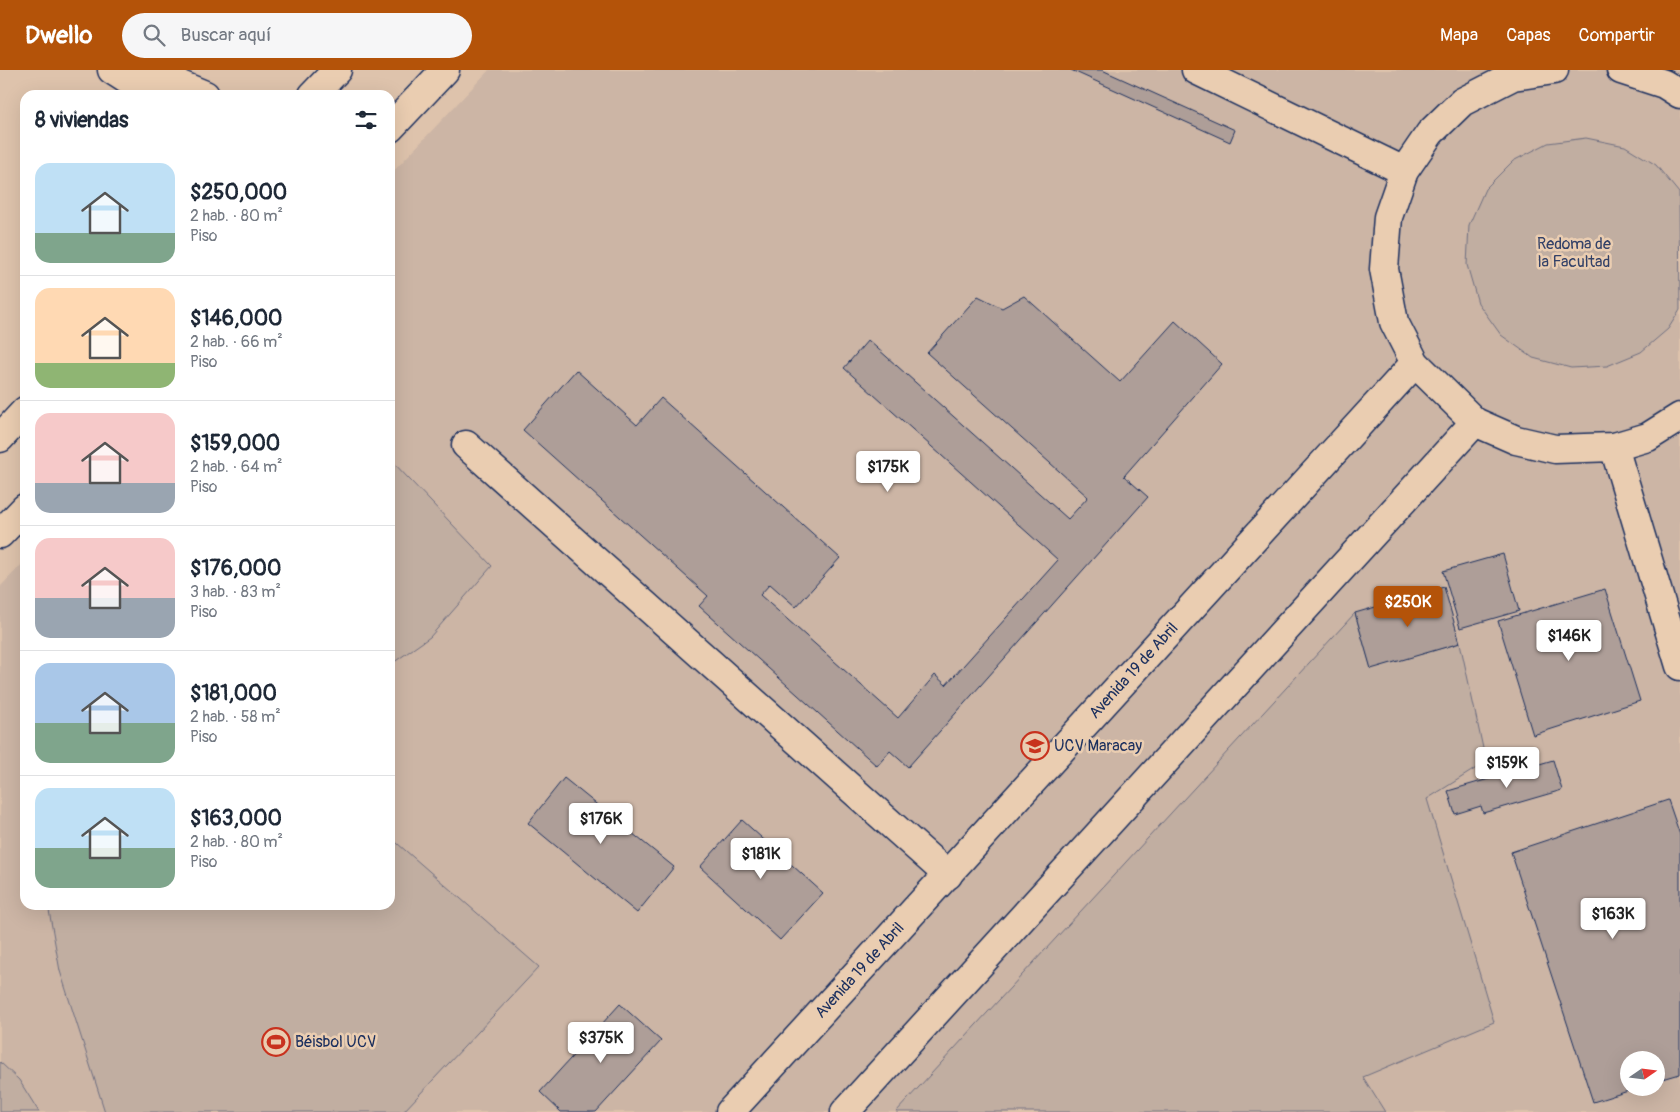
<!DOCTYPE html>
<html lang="es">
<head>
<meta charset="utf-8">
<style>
  :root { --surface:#fff; --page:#f6f6f7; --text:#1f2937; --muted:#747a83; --line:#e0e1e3; --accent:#b45309 }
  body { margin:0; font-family:Pangolin,sans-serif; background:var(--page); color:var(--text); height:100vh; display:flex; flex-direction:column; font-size:19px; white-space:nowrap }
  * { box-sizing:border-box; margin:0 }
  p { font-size:16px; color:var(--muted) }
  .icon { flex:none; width:28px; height:28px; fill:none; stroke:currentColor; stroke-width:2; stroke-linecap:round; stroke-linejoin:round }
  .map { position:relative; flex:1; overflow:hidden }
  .panel { position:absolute; left:20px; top:20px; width:375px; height:820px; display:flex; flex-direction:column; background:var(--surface); border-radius:15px; box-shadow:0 5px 20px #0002 }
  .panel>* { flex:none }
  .needle { width:32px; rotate:76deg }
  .tools { position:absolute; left:1620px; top:981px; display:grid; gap:10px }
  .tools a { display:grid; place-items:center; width:45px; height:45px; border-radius:50%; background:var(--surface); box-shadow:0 5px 20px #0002; font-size:25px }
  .price { position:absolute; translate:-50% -42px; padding:0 11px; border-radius:5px; background:#fff; color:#222; font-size:16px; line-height:32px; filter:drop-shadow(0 1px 2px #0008) }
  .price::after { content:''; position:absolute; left:50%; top:30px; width:15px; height:11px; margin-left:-8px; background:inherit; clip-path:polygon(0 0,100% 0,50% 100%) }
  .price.active { background:var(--accent); color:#fff }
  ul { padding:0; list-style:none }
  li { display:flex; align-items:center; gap:15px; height:125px; padding:0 15px }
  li+li { border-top:1px solid var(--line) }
  li span { display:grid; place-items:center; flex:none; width:140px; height:100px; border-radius:15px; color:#555 }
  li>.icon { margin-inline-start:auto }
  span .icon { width:60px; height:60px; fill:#fffc; stroke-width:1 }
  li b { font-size:21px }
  h2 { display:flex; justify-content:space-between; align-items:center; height:60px; padding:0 15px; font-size:21px }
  header { display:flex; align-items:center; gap:30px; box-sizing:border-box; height:70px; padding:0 25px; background:var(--accent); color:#fff }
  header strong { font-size:24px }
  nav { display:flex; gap:28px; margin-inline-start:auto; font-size:18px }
  .search { width:350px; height:45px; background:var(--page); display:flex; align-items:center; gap:12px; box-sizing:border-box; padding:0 18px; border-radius:28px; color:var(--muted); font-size:19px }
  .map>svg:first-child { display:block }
  .built { fill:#ccb5a5; fill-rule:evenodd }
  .green { fill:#c1aea1; stroke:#6e6e80 }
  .building { fill:#ae9e98; stroke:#1b2f5e }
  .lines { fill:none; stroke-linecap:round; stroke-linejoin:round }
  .minor-casing { stroke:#1b2f5e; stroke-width:31 }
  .major-casing { stroke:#1b2f5e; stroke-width:31 }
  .minor { stroke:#eacdb1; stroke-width:28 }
  .major { stroke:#eacdb1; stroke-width:28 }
  .labels { text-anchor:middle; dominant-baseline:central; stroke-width:5; stroke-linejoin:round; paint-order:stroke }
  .park-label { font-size:16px; fill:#344268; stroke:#eacdb1 }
  .street-label { font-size:16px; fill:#1b2f5e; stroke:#eacdb1 }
  .poi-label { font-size:16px; fill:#1b2f5e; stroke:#eacdb1; text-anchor:start }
</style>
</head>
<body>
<header>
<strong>Dwello</strong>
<div class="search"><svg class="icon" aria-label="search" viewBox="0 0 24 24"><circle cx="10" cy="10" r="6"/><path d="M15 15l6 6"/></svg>Buscar aquí</div>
<nav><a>Mapa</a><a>Capas</a><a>Compartir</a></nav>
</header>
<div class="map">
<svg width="1680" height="1042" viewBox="0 0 1680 1042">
  <rect width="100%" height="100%" fill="#dec3ac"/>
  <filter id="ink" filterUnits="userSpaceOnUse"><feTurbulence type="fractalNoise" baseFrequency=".02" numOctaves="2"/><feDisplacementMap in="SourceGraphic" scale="10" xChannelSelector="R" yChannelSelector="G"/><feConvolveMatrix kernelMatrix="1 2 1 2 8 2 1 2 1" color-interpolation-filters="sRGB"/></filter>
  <g filter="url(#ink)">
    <path class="built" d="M489 0H1680V1042H0V517L25 491V835H390V105ZM1629 990H1656V1018H1629Z"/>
    <path class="green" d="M1586 68 1625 76 1656 95 1679 123 1680 240 1668 259 1641 282 1607 296 1571 298 1533 288 1501 265 1478 233 1467 195 1469 155 1485 119 1513 91 1548 73Z
      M390 389 492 496 430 567 390 595Z
      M1355 543 1371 598 1460 573 1486 692 1427 729 1494 952 1363 1007 1385 1042H896Z
      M390 767 539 897 403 1042H105L60 901 48 835H390Z
      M0 992 19 1010 39 1042H0Z"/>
    <path class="building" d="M1071 0H1102L1235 60 1230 72Z
      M978 226 1002 238 1024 226 1120 312 1175 251 1222 294 1124 406 1148 427 908 697 890 681 877 696 699 536 708 526 523 360 576 300 637 355 661 328 840 488 796 537 770 514 760 525 898 648 935 605 946 615 1058 490 844 298 868 270 1068 449 1088 427 927 283Z
      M1503 484 1519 541 1460 558 1443 501Z
      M1444 517 1460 573 1371 599 1355 543Z
      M1605 519 1640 631 1533 665 1498 551Z
      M1553 690 1562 720 1483 743 1481 736 1455 744 1448 721Z
      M564 708 674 797 637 843 528 753Z
      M1668 730 1680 765V1004L1656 1011V990H1629V1018H1638L1593 1032 1511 782Z
      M742 750 823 823 780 870 700 797Z
      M620 934 661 971 596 1042H561L540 1022Z"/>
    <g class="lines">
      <defs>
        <g id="minor">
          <path d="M1196 0 1404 101"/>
          <path d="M1554 0 1513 6 1462 32 1430 63 1404 101 1388 147 1384 199 1394 252 1415 293 1475 352 1516 370 1555 379 1614 377 1648 367 1680 347"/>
          <path d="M1621 0 1664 14 1680 24"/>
          <path d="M0 368 25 341"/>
          <path d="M466 375 948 805"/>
          <path d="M1614 377 1680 596"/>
          <path d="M0 464 25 438"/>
          <path id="s1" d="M730 1042 1415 293"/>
          <path d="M845 1042 1475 352"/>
        </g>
        <path id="major" d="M112 0 151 25
          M137 0 154 4 205 25
          M313 25 337 0
          M390 58 445 0"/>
      </defs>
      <use href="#minor" class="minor-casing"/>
      <use href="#major" class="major-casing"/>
      <use href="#minor" class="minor"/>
      <use href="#major" class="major"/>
    </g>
  </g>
  <defs>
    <symbol id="university-ring" viewBox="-11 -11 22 22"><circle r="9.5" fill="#eacdb1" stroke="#c8321e" stroke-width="1.5"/><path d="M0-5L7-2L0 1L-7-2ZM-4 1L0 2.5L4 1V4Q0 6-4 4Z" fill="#c8321e"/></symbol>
    <symbol id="stadium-ring" viewBox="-11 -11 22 22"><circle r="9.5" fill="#eacdb1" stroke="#c8321e" stroke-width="1.5"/><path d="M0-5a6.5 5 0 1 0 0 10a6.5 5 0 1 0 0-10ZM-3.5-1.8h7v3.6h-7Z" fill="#c8321e"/></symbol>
  </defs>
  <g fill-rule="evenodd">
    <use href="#university-ring" x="1019" y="660" width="32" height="32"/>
    <use href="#stadium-ring" x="260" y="956" width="32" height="32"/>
  </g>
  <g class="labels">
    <g class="park-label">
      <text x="1574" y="174">Redoma de<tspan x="1574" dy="18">la Facultad</tspan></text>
    </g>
    <g class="street-label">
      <text stroke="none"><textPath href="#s1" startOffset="598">Avenida 19 de Abril</textPath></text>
      <text stroke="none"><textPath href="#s1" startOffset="192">Avenida 19 de Abril</textPath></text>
    </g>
    <g class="poi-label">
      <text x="1054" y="676">UCV Maracay</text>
      <text x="295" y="972">Béisbol UCV</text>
    </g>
  </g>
</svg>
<div class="tools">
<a><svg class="needle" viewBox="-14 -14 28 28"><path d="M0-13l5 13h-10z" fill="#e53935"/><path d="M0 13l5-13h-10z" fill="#747a83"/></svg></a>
</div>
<b class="price" style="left:888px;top:423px">$175K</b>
<b class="price active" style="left:1408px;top:558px">$250K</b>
<b class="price" style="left:1569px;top:592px">$146K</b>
<b class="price" style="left:1507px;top:719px">$159K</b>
<b class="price" style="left:601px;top:775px">$176K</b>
<b class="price" style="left:761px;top:810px">$181K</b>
<b class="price" style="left:1613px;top:870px">$163K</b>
<b class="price" style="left:601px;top:994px">$375K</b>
<section class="panel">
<h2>8 viviendas<svg class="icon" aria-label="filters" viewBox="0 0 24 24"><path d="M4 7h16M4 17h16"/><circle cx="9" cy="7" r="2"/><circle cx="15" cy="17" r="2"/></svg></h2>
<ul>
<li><span style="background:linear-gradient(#bfe0f5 70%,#7fa58c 0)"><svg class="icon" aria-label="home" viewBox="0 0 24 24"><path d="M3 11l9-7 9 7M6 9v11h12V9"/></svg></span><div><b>$250,000</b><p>2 hab. · 80 m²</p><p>Piso</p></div></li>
<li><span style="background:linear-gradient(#ffd9b3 75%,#8fb573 0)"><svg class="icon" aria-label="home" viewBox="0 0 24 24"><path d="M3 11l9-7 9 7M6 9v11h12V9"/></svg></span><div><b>$146,000</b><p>2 hab. · 66 m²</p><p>Piso</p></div></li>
<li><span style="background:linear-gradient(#f6c9c9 70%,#9aa5b1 0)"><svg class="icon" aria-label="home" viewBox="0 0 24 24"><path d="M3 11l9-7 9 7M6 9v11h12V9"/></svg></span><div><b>$159,000</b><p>2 hab. · 64 m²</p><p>Piso</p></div></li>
<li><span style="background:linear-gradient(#f6c9c9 60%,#9aa5b1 0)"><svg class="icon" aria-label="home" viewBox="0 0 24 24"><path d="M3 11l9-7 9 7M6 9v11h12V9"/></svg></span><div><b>$176,000</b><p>3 hab. · 83 m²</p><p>Piso</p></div></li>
<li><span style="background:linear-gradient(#a9c7e8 60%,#7fa58c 0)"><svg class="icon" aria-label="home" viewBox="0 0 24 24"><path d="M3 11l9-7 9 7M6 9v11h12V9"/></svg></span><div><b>$181,000</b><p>2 hab. · 58 m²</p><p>Piso</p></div></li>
<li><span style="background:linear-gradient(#bfe0f5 60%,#7fa58c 0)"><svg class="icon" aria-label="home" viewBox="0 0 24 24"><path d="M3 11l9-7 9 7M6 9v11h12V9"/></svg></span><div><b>$163,000</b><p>2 hab. · 80 m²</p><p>Piso</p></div></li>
</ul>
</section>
</div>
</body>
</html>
